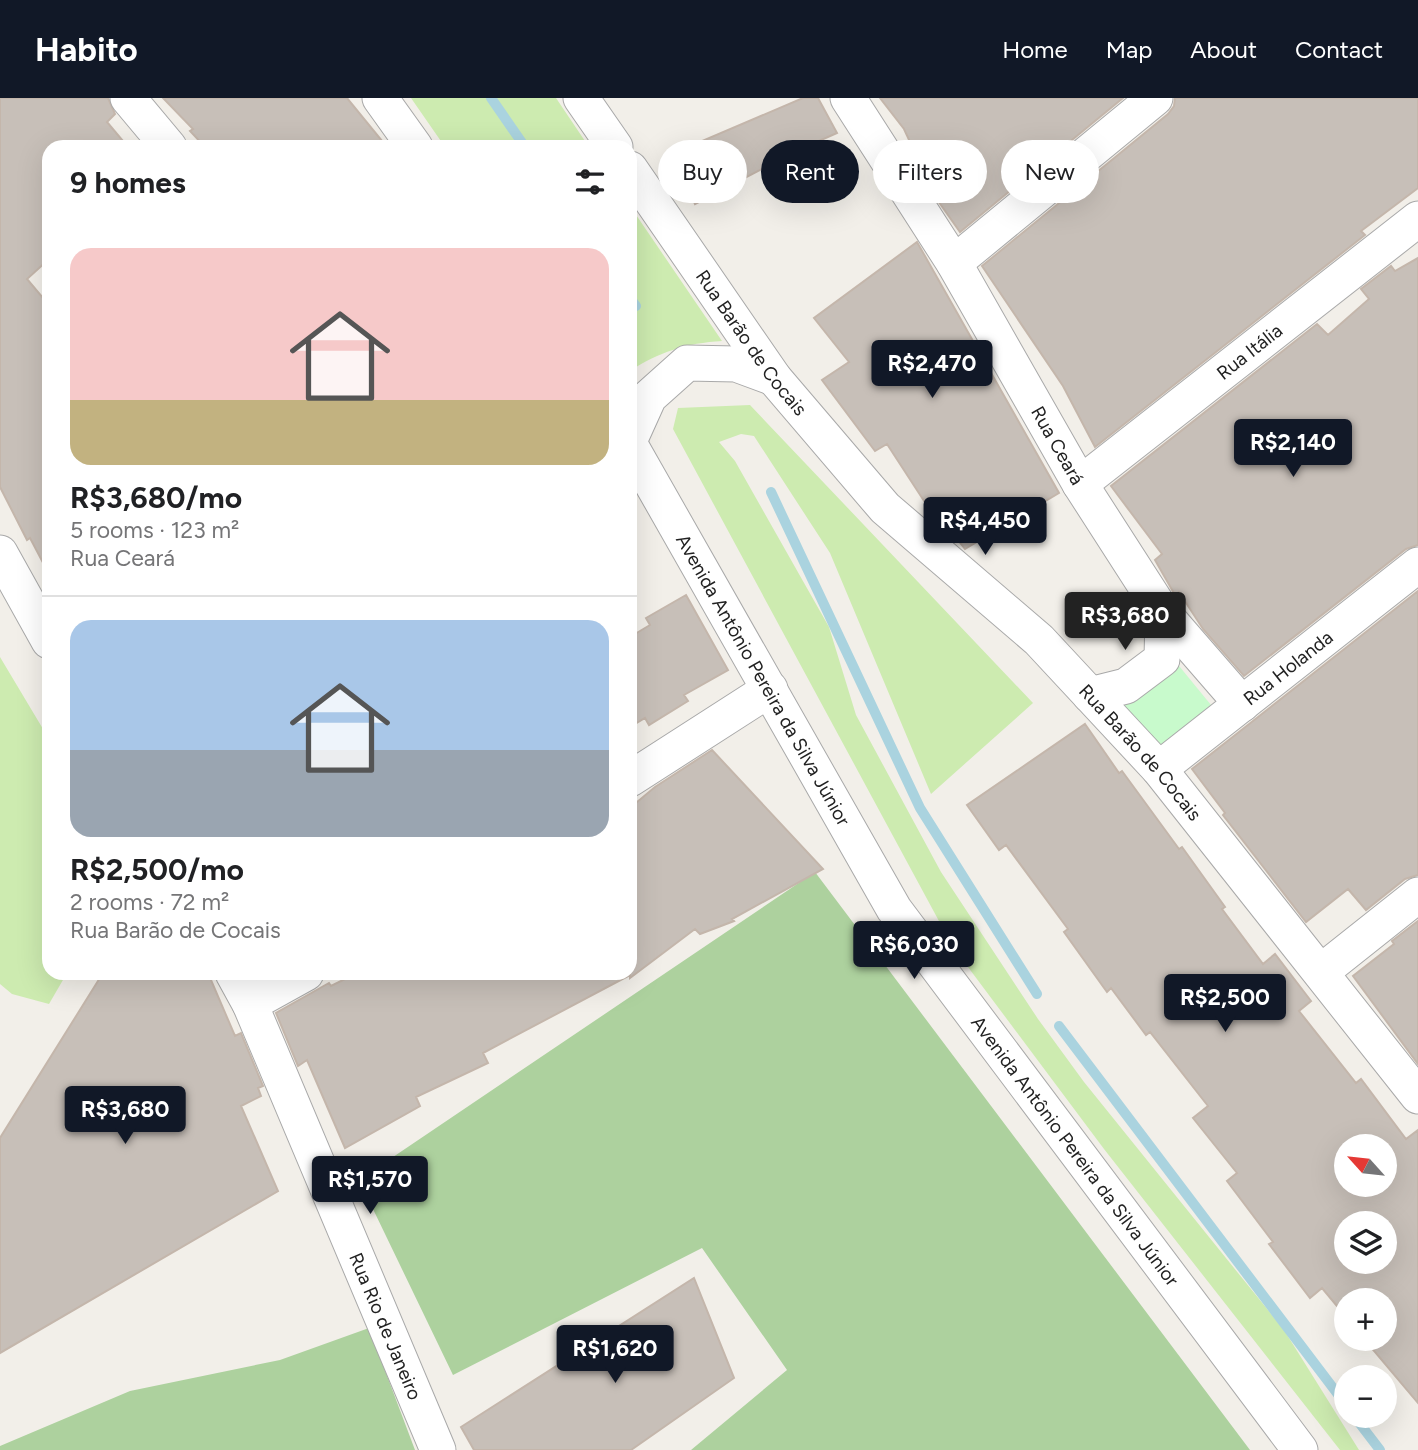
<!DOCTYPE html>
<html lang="en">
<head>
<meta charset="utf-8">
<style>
  :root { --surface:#fff; --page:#f2f2f2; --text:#202124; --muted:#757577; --line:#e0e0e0; --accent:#111827 }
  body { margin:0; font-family:Figtree,sans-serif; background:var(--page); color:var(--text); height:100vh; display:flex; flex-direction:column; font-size:26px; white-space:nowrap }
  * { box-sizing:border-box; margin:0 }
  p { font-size:23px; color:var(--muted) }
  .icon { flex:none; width:38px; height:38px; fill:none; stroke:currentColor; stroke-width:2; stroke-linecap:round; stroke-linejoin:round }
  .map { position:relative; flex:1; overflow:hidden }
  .side { position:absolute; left:42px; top:42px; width:595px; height:840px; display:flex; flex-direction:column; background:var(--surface); border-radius:21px; box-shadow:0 7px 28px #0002 }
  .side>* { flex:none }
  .banner { position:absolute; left:658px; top:42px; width:654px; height:63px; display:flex; gap:14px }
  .needle { width:46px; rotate:297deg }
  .controls { position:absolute; left:1334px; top:1036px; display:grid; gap:14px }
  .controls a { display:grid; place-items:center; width:63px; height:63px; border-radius:50%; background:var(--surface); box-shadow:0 7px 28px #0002; font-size:35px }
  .price { position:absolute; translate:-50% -60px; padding:0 16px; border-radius:7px; background:var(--accent); color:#fff; font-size:23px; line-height:46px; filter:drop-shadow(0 2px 4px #0008) }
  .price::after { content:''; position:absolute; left:50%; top:42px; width:21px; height:16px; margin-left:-10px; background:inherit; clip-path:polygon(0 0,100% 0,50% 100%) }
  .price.selected { background:#222; color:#fff }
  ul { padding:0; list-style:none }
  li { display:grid; align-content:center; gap:14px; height:371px; padding:0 28px }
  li+li { border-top:2px solid var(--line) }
  li span { display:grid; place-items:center; height:217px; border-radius:21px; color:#555 }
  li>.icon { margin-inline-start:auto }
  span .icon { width:126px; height:126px; fill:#fffc; stroke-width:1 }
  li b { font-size:30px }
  h2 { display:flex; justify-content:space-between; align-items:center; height:84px; padding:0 28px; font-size:30px }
  .pill { padding:0 24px; border-radius:32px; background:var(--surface); box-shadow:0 7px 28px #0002; font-size:24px; line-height:63px }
  .pill.selected { background:var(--accent); color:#fff }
  header { display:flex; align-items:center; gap:42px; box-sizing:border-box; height:98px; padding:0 35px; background:var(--accent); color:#fff }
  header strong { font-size:33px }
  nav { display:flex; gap:38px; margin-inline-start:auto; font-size:24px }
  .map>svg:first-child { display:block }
  .grass { fill:#cdebb0 }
  .forest { fill:#add19e }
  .park { fill:#c8facc }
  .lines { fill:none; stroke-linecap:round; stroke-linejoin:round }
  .stream { stroke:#aad3df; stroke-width:10 }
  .building { fill:#c7bfb8; stroke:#c4b6ab; stroke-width:2; fill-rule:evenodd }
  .minor-casing { stroke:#a9a9a9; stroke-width:37 }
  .minor { stroke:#fff; stroke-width:35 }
  .labels { text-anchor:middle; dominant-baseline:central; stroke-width:5; stroke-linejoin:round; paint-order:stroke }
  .street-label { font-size:19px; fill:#222; stroke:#fff }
</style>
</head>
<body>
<header>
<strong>Habito</strong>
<nav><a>Home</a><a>Map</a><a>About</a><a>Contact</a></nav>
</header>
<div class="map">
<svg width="1418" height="1352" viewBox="0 0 1418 1352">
  <rect width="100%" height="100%" fill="#f2efe9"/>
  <path class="grass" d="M411 0H556L589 49H445Z
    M630 108 722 243C687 245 659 254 630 273Z
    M750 307 1033 605 931 696 830 455 754 338 741 336 719 344 735 363 829 529 856 617 941 774 1038 921 1084 984 1284 1232 1359 1352H1340L1104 1051 953 849 673 331 678 310Z
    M0 559 49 641V875H67L49 906 12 896 0 886Z"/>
  <path class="forest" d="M815 774 1250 1352H691L787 1272 702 1150 453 1277 359 1082Z
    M369 1230 415 1352H0V1348L130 1293 280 1262Z"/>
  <path class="park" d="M1175 563 1211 607 1158 651 1122 607Z"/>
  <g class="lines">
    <path class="stream" d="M491 0 525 49
      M630 200 636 208
      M771 394 920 710 1037 896
      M1059 928 1346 1307
      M1354 1318 1380 1352"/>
  </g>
  <path class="building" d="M0 0H108L115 16 107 24 128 49H49V161L27 181 49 207V476L30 440 27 442 0 389Z
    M163 0H347L387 49H205L190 33 193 31Z
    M803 0H818L837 35 794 54 695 106 674 55Z
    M880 0H1123L960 134 936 100 904 31Z
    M1175 0H1418V90L1361 133 1365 137 1095 349 1063 288 982 168 1168 16 1174 8Z
    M917 144 1059 395 965 451 928 404 926 406 887 346 875 353 822 282 849 264 814 220Z
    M1418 160V447L1406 451 1244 578 1203 531 1179 494 1175 497 1155 462 1162 456 1111 388 1317 226 1328 237 1369 201 1361 191 1391 168 1395 173Z
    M1418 493V777L1405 781 1366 812 1348 791 1306 824 1223 717 1225 715 1192 671Z
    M686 497 728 572 684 597 688 603 649 627 645 620 630 629V539L650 527 646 520Z
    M1085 626 1119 675 1122 673 1179 751 1182 749 1225 809 1222 811 1263 866 1275 856 1311 903 1299 913 1356 985 1361 981 1406 1041 1418 1032V1305L1364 1241H1384V1202H1346V1219L1322 1190 1310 1200 1269 1146 1273 1144 1227 1083 1237 1075 1193 1020 1208 1008 1150 934 1146 937 1111 890 1107 894 1064 834 1068 831 1006 747 999 752 967 707ZM1346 1048H1384V1087H1346ZM1346 1125H1384V1164H1346Z
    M712 652 823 771 732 821 734 823 700 836 695 831 630 880V877L483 955 488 965 416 999 420 1008 345 1050 307 962 298 968 276 915 329 885 331 888 357 875H630V710L655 689Z
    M1418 823V966L1353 878 1394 846 1392 843Z
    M103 875H208L235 938 241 935 263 988 258 990 261 998 241 1008 278 1093 0 1255V1040Z
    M694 1180 734 1280 631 1352H474L461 1329Z"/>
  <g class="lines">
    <defs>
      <g id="minor">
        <path d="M128 0 169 49"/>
        <path d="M380 0 415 49"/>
        <path d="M581 0 615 49"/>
        <path id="s1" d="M848 0 954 165 1080 386 1163 515 1242 606"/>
        <path id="s2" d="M630 71 774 280 885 410 1039 542 1159 671 1418 998"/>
        <path d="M954 165 1155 0"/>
        <path d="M630 341 649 299 687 265 736 266 774 280"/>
        <path id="s3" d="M630 347 894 811 1300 1352"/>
        <path id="s4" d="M1080 386 1418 121"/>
        <path d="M0 455 49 543"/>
        <path d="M1090 597 1126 588 1162 561 1163 515"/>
        <path id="s5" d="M1159 671 1418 467"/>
        <path d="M630 681 770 591"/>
        <path d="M1321 874 1418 797"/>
        <path id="s6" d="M233 875 250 906 438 1352"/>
        <path d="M250 906 306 875"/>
      </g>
    </defs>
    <use href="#minor" class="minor-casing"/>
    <use href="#minor" class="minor"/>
  </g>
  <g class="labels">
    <g class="street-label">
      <text stroke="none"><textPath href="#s2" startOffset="212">Rua Barão de Cocais</textPath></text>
      <text stroke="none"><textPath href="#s4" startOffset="215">Rua Itália</textPath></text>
      <text stroke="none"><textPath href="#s1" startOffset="406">Rua Ceará</textPath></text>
      <text stroke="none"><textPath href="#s5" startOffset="164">Rua Holanda</textPath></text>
      <text stroke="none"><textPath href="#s3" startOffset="270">Avenida Antônio Pereira da Silva Júnior</textPath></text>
      <text stroke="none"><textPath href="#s2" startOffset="779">Rua Barão de Cocais</textPath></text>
      <text stroke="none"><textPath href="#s3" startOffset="836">Avenida Antônio Pereira da Silva Júnior</textPath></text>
      <text stroke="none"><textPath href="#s6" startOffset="385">Rua Rio de Janeiro</textPath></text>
    </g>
  </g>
</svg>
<div class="controls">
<a><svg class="needle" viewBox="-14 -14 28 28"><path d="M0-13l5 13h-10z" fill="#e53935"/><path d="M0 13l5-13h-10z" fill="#757577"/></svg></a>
<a><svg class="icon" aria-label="layers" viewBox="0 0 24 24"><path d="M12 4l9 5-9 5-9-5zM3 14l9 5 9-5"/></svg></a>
<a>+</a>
<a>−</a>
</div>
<b class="price" style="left:932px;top:302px">R$2,470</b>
<b class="price" style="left:1293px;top:381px">R$2,140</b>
<b class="price" style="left:985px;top:459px">R$4,450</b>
<b class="price selected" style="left:1125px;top:554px">R$3,680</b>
<b class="price" style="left:914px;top:883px">R$6,030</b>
<b class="price" style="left:1225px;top:936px">R$2,500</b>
<b class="price" style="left:125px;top:1048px">R$3,680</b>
<b class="price" style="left:370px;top:1118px">R$1,570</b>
<b class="price" style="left:615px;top:1287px">R$1,620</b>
<div class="banner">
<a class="pill">Buy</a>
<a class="pill selected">Rent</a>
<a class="pill">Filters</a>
<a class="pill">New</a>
</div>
<section class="side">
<h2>9 homes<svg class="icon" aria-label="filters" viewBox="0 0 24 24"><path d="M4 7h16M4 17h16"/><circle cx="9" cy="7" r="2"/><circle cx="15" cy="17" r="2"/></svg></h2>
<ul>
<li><span style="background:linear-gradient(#f6c9c9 70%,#c2b280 0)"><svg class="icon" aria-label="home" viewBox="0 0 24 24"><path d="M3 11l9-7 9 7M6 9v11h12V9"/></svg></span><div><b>R$3,680/mo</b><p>5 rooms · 123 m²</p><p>Rua Ceará</p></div></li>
<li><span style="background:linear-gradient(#a9c7e8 60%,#9aa5b1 0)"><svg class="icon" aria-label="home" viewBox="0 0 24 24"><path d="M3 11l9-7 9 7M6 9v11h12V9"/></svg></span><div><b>R$2,500/mo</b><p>2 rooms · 72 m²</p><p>Rua Barão de Cocais</p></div></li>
</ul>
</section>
</div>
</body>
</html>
